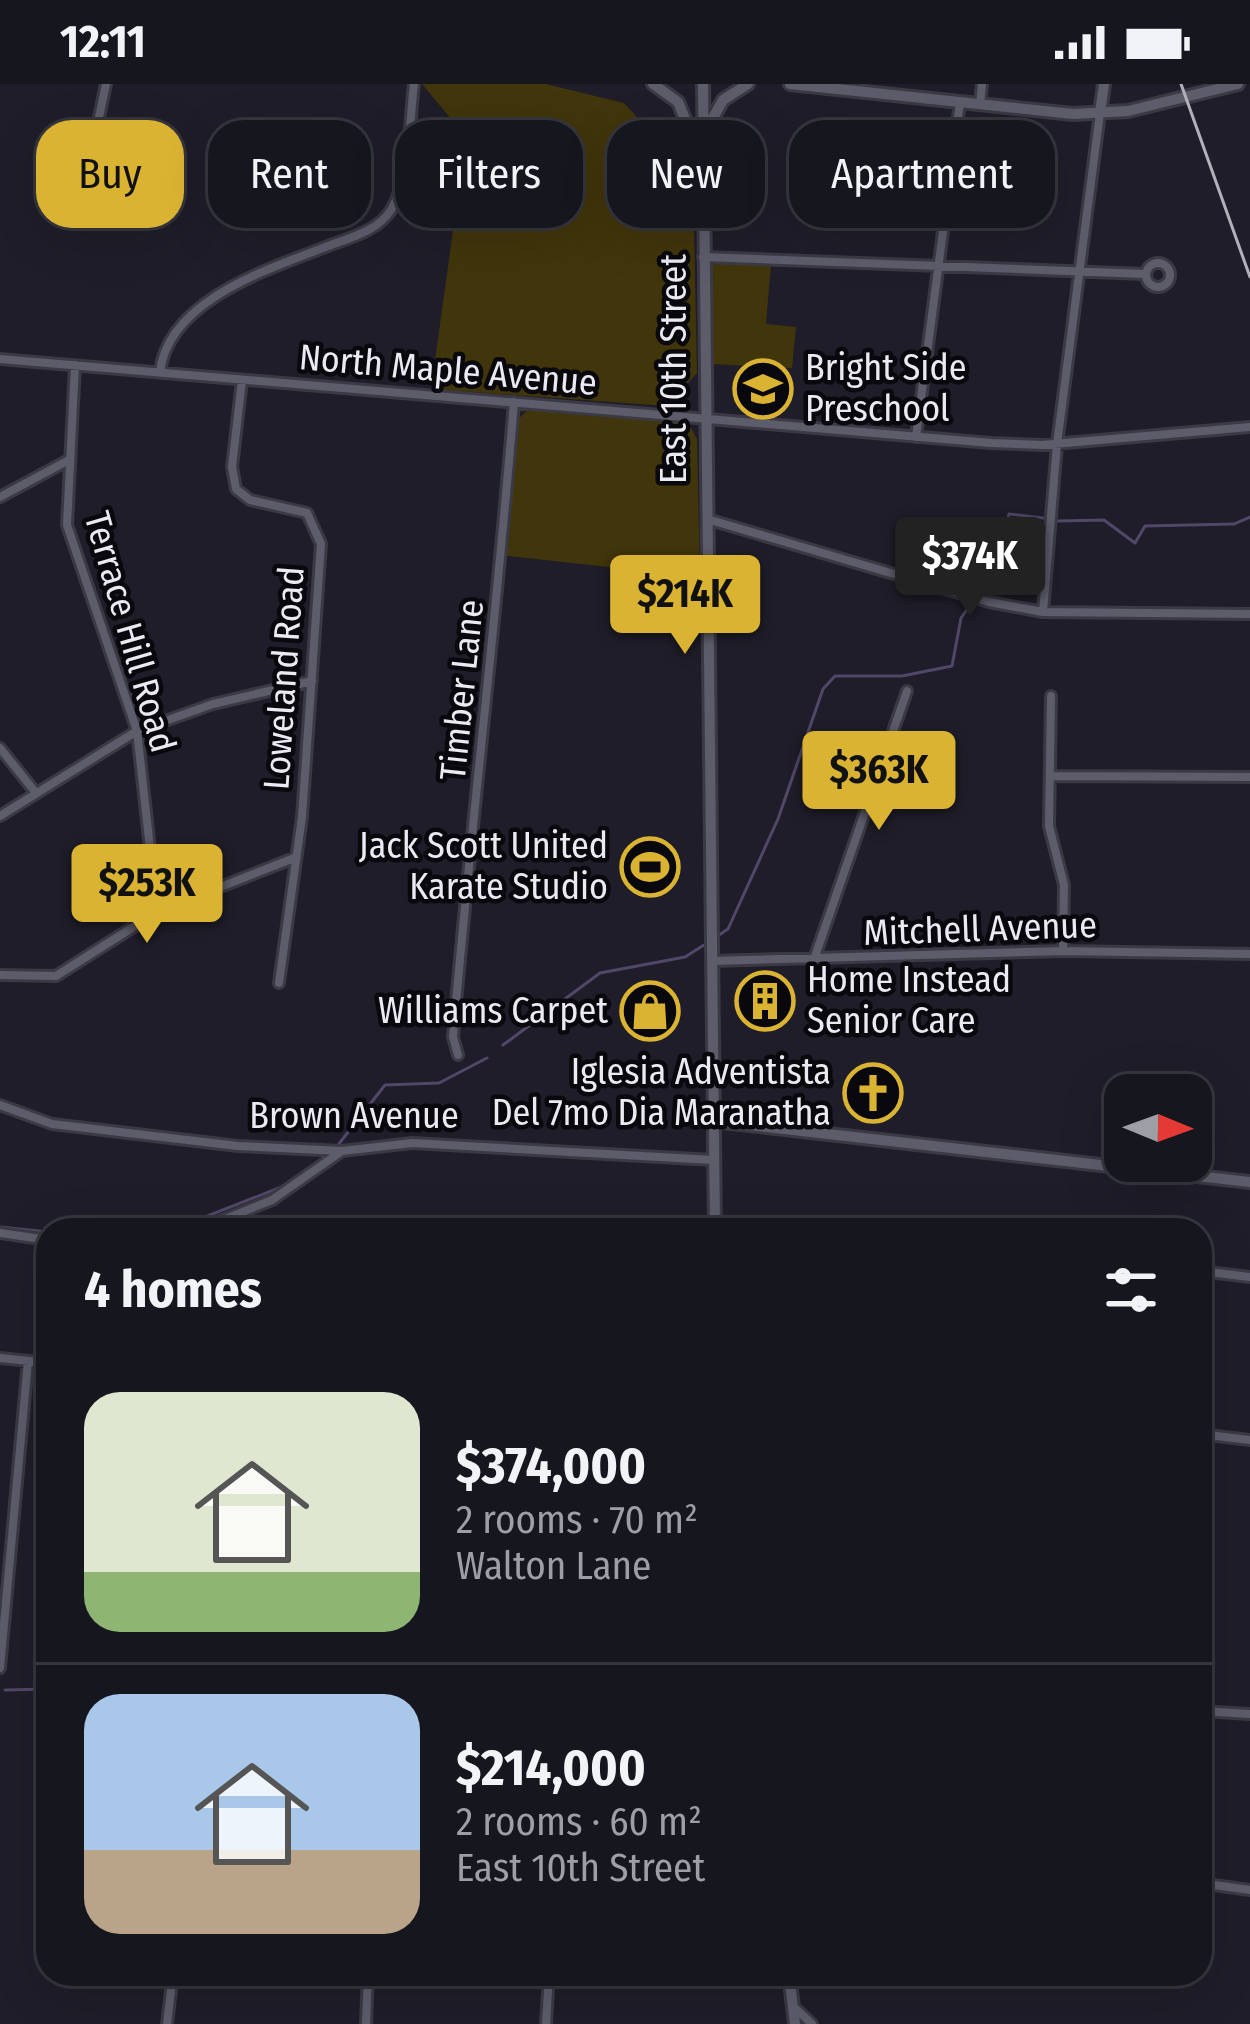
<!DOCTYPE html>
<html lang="en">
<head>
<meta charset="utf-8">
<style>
  :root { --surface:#16161f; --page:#1f1f28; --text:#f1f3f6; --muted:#9e9fa4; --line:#35353d; --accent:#dab333 }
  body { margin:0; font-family:"Fira Sans Condensed",sans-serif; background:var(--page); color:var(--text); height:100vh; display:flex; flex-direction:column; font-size:45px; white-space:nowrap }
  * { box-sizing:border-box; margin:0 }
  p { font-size:39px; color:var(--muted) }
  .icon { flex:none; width:66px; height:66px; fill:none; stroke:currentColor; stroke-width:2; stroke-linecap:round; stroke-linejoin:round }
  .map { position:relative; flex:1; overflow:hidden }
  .details { position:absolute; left:36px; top:1134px; width:1176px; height:768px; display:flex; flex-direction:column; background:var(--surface); border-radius:36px; box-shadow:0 12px 48px #0002,0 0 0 3px var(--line) }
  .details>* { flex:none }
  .banner { position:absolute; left:36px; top:36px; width:1179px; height:108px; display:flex; gap:24px }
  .needle { width:78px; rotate:91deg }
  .controls { position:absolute; left:1104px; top:990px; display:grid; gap:24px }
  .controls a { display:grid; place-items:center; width:108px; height:108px; border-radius:24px; background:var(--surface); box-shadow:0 12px 48px #0002,0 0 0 3px var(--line); font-size:60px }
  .price { position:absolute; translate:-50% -102px; padding:0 27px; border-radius:12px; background:var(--accent); color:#111; font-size:39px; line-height:78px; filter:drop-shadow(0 3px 6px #0008) }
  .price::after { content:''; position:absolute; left:50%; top:72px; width:36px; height:27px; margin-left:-18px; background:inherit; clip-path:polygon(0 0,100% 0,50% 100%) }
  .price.on { background:#222; color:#fff }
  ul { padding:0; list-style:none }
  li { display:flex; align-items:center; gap:36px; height:300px; padding:0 48px }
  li+li { border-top:3px solid var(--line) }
  li span { display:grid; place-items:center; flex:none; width:336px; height:240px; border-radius:36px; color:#555 }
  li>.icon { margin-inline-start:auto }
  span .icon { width:144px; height:144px; fill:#fffc; stroke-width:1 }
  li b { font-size:51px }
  h2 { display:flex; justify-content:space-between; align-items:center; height:144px; padding:0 48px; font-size:51px }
  .tag { padding:0 42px; border-radius:36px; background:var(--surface); box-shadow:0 12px 48px #0002,0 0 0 3px var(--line); font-size:42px; line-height:108px }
  .tag.on { background:var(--accent); color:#111 }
  .status { display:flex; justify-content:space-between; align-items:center; height:84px; padding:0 60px; background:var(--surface); direction:ltr }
  .status svg { height:33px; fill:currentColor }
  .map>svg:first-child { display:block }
  .green { fill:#41350b }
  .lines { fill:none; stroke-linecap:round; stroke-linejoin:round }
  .stream { stroke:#514768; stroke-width:3 }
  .street-casing { stroke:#3b3944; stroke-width:14 }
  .secondary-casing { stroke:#3b3944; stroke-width:16 }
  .street { stroke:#5d5c6b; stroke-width:8 }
  .secondary { stroke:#5d5c6b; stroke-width:10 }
  .rail { stroke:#b2b1bb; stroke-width:3 }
  .labels { text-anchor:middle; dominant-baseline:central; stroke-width:9; stroke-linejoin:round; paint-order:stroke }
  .poi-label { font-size:36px; fill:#ebeaf3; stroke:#09080d; text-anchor:end }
  .street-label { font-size:36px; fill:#ebeaf3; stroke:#09080d }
</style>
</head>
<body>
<div class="status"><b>12:11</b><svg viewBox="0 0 49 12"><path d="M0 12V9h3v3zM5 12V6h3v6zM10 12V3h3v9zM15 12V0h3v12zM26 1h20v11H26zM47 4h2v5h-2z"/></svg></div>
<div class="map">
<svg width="1250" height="1940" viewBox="0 0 1250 1940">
  <rect width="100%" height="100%" fill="#1e1d29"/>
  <path class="green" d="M422 0H546L624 19 693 94 697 289 667 322 431 305 466 53Z
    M712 177 771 180 766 240 796 243 792 284 712 280Z
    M528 326 689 340 697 355 700 493 507 472 519 334Z"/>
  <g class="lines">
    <path class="stream" d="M1058 437 1104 436 1135 459 1145 442 1234 440 1250 433
      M980 508 993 496 1009 430 1043 434
      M719 851 728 845 778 735 823 605 835 592H902L952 582 961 534 971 520
      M503 961 600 889 685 873 704 861
      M338 1061 385 1001 439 999 487 974
      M312 1084 324 1073
      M0 1143 48 1148
      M172 1146 289 1100
      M5 1606 48 1605"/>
    <defs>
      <path id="street" d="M980 20 982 0
        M88 86C99 100 104 110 100 128L86 134 73 127 69 111 88 86 106 0
        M703 173 1145 190
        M1146 191a12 12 0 1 1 24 0a12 12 0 1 1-24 0Z
        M0 275 991 359 1042 361 1250 343
        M75 281 67 441 137 647 157 828
        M160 288C168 216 269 185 328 162 349 154 378 147 391 126 411 93 409 38 414 0
        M242 296 232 383 236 405 250 416 307 429 321 460 302 733 279 899
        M916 353 960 18
        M0 413 67 377
        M707 435 989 518 1043 528 1250 530
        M1043 528 1057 360 1100 29
        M1051 612 1049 742 1064 801 1063 866
        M0 664 36 709
        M1050 692 1250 693
        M0 732 137 647 213 620 312 597
        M712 877 1063 867 1250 870
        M813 878 907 607
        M0 891 56 892 157 828 294 774
        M458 971 453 953C471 741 497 531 514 318
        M0 1021 52 1040 238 1062 342 1067 412 1059 713 1076
        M198 1146 272 1116 342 1067
        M0 1149 48 1156
        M1200 1187 1250 1193
        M0 1274 48 1279
        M1200 1350 1250 1356
        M0 1584 28 1277
        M1200 1627 1250 1630
        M1200 1799 1250 1806
        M796 1925 812 1940
        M167 1940 173 1890
        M366 1940 368 1890
        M546 1940 549 1890"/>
      <path id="secondary" d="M653 0 678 18 699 69
        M703 0 715 1146
        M790 0 1073 30 1128 27 1238 0
        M1100 29 1104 0
        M704 50 723 16 748 0
        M714 1037 1250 1098
        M789 1890 795 1940"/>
    </defs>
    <use href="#street" class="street-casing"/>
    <use href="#secondary" class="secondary-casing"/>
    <use href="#street" class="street"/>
    <use href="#secondary" class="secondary"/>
    <path class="rail" d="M1181 0 1250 193"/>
  </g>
  <defs>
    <symbol id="school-ring" viewBox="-11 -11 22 22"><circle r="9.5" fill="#09080d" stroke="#dab333" stroke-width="1.5"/><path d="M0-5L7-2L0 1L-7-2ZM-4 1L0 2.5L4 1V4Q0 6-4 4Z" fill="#dab333"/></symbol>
    <symbol id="stadium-ring" viewBox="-11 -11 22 22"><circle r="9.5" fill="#09080d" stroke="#dab333" stroke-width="1.5"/><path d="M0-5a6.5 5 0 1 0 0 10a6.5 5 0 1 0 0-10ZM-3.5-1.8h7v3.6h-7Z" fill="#dab333"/></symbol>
    <symbol id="building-ring" viewBox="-11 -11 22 22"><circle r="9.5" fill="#09080d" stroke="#dab333" stroke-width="1.5"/><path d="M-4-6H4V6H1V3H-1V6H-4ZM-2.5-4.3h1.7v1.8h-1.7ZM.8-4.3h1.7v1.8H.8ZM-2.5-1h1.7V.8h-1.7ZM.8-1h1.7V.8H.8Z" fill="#dab333"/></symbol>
    <symbol id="shop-ring" viewBox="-11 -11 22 22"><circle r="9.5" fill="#09080d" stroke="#dab333" stroke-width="1.5"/><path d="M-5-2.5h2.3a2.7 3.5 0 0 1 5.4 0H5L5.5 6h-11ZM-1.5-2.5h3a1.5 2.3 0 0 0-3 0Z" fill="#dab333"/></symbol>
    <symbol id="church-ring" viewBox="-11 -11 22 22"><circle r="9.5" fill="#09080d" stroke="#dab333" stroke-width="1.5"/><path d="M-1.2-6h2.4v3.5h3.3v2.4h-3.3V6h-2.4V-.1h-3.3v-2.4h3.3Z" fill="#dab333"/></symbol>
  </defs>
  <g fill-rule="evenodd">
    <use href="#school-ring" x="730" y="272" width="66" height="66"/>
    <use href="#stadium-ring" x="617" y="750" width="66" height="66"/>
    <use href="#building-ring" x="732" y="884" width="66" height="66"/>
    <use href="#shop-ring" x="617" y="894" width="66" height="66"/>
    <use href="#church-ring" x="840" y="976" width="66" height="66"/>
  </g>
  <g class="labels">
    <g class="poi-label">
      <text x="805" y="284" text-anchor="start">Bright Side<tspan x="805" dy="41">Preschool</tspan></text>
      <text x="608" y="762">Jack Scott United<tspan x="608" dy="41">Karate Studio</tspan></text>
      <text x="807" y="896" text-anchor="start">Home Instead<tspan x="807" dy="41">Senior Care</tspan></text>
      <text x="608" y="927">Williams Carpet</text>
      <text x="831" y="988">Iglesia Adventista<tspan x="831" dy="41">Del 7mo Dia Maranatha</tspan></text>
    </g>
    <g class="street-label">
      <text transform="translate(674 285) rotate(-90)">East 10th Street</text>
      <text transform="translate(448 286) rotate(5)">North Maple Avenue</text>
      <text transform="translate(130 548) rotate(74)">Terrace Hill Road</text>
      <text transform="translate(284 594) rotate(-86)">Loweland Road</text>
      <text transform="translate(462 606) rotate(-84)">Timber Lane</text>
      <text transform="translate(980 845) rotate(-2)">Mitchell Avenue</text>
      <text x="354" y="1032">Brown Avenue</text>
    </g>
  </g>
</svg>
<div class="controls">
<a><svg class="needle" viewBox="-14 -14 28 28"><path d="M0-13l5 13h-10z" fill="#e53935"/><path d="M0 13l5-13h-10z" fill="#9e9fa4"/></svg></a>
</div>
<b class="price on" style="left:970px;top:535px">$374K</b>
<b class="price" style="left:685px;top:573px">$214K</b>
<b class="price" style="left:879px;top:749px">$363K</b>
<b class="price" style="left:147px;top:862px">$253K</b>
<div class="banner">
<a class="tag on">Buy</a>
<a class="tag">Rent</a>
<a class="tag">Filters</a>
<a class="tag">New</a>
<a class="tag">Apartment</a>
</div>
<section class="details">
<h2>4 homes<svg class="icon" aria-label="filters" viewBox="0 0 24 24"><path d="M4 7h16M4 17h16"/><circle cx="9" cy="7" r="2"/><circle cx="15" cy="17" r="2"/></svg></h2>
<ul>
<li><span style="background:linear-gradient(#dfe7d0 75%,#8fb573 0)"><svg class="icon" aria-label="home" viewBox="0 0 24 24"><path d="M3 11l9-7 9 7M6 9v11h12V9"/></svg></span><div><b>$374,000</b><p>2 rooms · 70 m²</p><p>Walton Lane</p></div></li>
<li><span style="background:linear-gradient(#a9c7e8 65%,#b9a48a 0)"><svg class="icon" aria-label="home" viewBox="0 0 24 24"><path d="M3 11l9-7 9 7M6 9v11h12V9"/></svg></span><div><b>$214,000</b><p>2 rooms · 60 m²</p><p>East 10th Street</p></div></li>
</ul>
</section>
</div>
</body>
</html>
